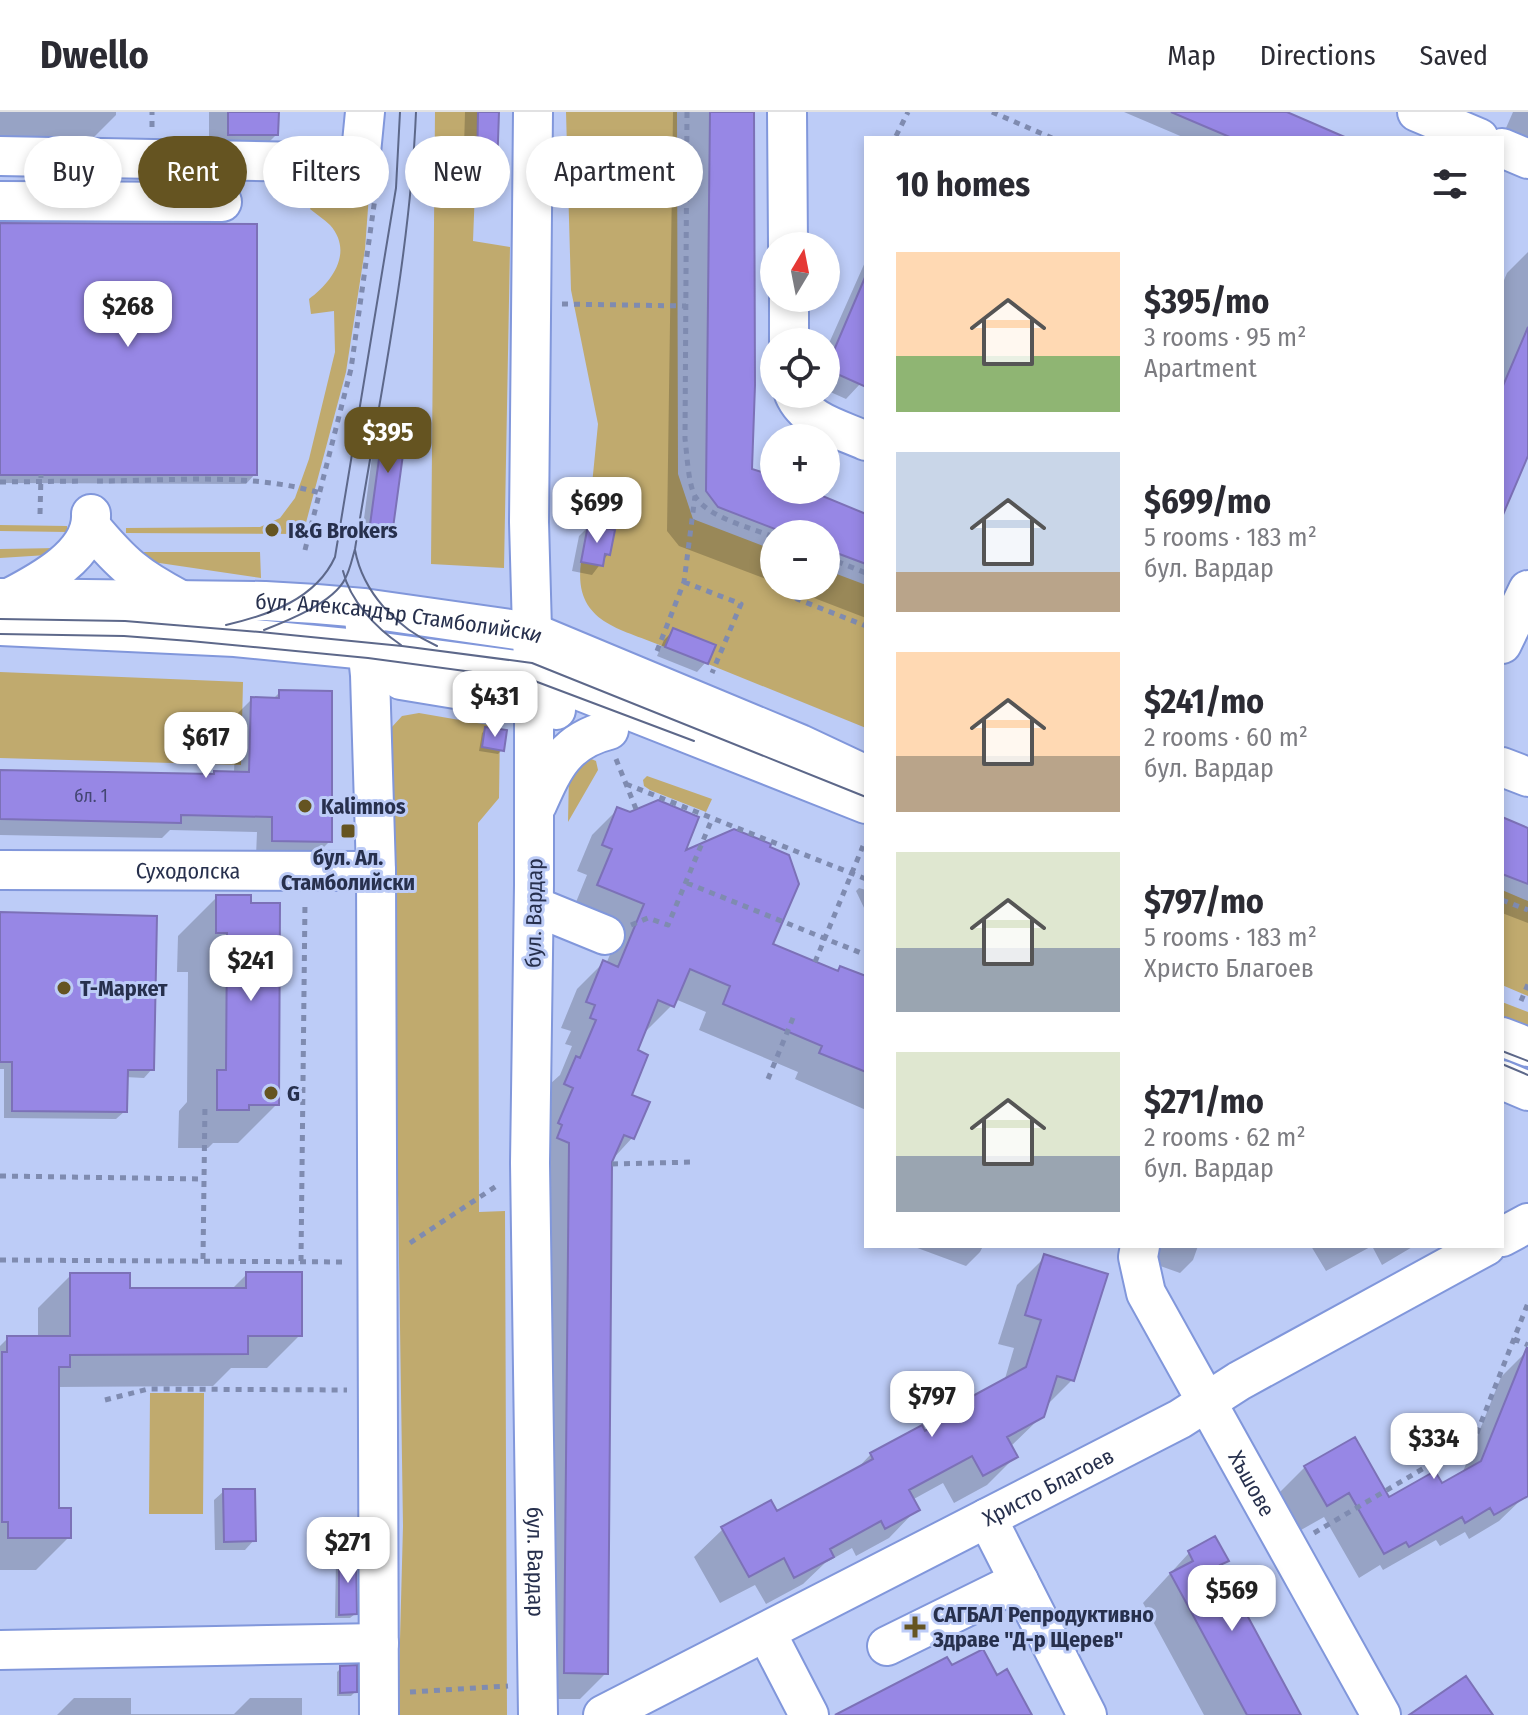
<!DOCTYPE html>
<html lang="en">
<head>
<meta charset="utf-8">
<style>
  :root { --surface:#fff; --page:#f2f2f3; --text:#2b2b33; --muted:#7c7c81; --line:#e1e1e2; --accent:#655421 }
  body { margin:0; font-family:"Fira Sans Condensed",sans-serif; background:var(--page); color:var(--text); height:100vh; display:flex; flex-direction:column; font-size:30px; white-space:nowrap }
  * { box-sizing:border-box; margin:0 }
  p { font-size:26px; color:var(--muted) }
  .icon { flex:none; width:44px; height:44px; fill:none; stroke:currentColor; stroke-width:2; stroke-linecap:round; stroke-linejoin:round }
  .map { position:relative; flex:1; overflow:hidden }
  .details { position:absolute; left:864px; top:24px; width:640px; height:1112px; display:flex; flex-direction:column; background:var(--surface); border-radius:0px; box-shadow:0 4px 12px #0003 }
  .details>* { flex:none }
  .top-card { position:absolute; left:24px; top:24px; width:720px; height:72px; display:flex; gap:16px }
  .needle { width:52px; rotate:10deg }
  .fabs { position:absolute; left:760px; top:120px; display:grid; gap:16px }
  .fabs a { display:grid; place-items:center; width:80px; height:80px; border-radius:50%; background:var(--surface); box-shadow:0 4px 12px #0003; font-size:40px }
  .price { position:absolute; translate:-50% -68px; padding:0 18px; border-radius:16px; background:#fff; color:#222; font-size:26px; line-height:52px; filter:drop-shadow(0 2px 4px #0008) }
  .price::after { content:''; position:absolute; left:50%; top:48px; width:24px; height:18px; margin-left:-12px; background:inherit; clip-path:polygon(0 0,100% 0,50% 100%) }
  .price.on { background:var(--accent); color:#fff }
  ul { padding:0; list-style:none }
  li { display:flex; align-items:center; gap:24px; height:200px; padding:0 32px }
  li span { display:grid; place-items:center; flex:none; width:224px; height:160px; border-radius:0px; color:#555 }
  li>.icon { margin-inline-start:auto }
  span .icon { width:96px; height:96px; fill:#fffc; stroke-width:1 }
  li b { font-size:34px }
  h2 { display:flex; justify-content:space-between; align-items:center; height:96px; padding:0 32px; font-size:34px }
  .tag { padding:0 28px; border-radius:36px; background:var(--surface); box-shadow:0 4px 12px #0003; font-size:28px; line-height:72px }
  .tag.on { background:var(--accent); color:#fff }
  header { display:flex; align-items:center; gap:48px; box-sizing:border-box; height:112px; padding:0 40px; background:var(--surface); border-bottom:2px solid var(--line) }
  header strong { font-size:38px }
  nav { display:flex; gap:44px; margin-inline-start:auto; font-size:28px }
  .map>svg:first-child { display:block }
  .green { fill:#c0aa6e }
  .shadow { fill:#0003 }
  .building { fill:#9787e5; stroke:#7c71b7; stroke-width:2 }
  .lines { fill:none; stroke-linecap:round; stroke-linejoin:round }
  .minor-casing { stroke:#8197db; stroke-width:42 }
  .path { stroke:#7f8bb0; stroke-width:5; stroke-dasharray:6 6; stroke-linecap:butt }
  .minor { stroke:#fff; stroke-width:38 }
  .tram { stroke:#5d688a; stroke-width:2 }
  .poi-dot { fill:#655421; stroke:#bdccf7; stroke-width:3 }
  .labels { text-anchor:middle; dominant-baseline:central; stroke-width:6; stroke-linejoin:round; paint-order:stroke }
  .number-label { font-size:18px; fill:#434673 }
  .poi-label { font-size:22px; font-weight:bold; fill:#27304d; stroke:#bdccf7; text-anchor:start }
  .street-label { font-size:22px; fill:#27304d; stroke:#bdccf7 }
</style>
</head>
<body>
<header>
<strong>Dwello</strong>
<nav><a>Map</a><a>Directions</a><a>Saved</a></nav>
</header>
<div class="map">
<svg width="1528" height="1603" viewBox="0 0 1528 1603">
  <rect width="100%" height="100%" fill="#bdccf7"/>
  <path class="green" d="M435 0H478L473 129 510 135 504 456 431 452Z
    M566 0H677L678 362 693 407 774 438V474H826V458L866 473V616L708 552 715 533 673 516 665 535C620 516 573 511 581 450L603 454 605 442 610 443 615 418 588 413 598 312 571 178Z
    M352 58 370 69 365 137 346 260 303 422 126 421V416L260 415 280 406 295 386 309 347 335 240 334 199 311 202 309 187C332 170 354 140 330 113 324 107 316 102 310 97L321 73Z
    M0 413 67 414V420L0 419Z
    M59 436 47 443 0 446V437Z
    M134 440H260L261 466 139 448Z
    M0 560 243 570 241 653 0 646Z
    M419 601 500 615 499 686 478 711 479 1100 505 1099 507 1603H398L403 1414 391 616 402 604Z
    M580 642 596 649 598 658 568 710 569 661Z
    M647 664 712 687 706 700 650 678 644 674 643 668Z
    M1502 778 1528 789V884L1502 873Z
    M1502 890 1528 900V921L1502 911Z
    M150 1281H204L203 1402H149Z"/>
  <path class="shadow" d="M0 0H116V3L88 31 0 30Z
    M209 0H277L276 23 257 42H209Z
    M465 0H497L495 56 481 70H463Z
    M673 0H752L750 358 774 368V378H800L866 404V506L783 474H826V422H774V470L679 434 667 419Z
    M1124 0H1281L1342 26H1185Z
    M1513 0H1528V25L1506 16Z
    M0 113 255 362 246 372 0 371Z
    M1528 140V339L1502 401V193L1504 187 1502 186V173L1507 161Z
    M866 148V260L860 272 846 287 826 278V238Z
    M384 312 391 415 382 425 362 422 375 321Z
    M588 415 608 442 592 463 572 459 579 424Z
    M674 518 706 550 697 560 657 544 664 528Z
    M280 580 330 729 313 746 256 744 257 720 170 718 162 726 0 723V660L211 664 215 661H234L236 603 252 587 272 588Z
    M486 617 502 638 498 642 479 639 482 621Z
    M618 697 682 742 771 834 836 861 841 856 866 867V998L795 967 798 960 699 918 706 900 675 887 672 893 646 919 644 918 635 939 629 984 632 1026 610 1050 606 1561 580 1587H539V998L550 972 560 963 572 934 565 932 571 919 561 916 577 877 603 851 606 852 620 819 572 800 587 763 577 759 592 723Z
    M1502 708 1528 718V811L1502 801Z
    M859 776 866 778V800L856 779Z
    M217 785 277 992 238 1031H213L208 1036H178L179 999 187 990 188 860H177L178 824Z
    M0 802 152 957 144 966 125 965V999L116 1007 4 1006V957H0Z
    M912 1134H983L980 1140 966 1154Z
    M1150 1134H1198L1193 1148 1180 1161 1149 1150Z
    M1311 1134H1372L1326 1159Z
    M1372 1134H1414L1382 1153Z
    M1045 1145 1072 1268 1045 1295 1042 1304 1010 1335 1016 1344 987 1373 954 1391 943 1371 912 1388 917 1397 889 1426 856 1444 852 1436 825 1451 803 1472 766 1492 755 1473 720 1491 694 1445 723 1417 776 1402 853 1361 871 1342 924 1322 950 1308 970 1288 1004 1270 1014 1236 998 1232 1017 1173Z
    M247 1162 300 1223 267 1256H231L213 1274 57 1275V1398L69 1425 36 1458H0V1234L8 1226H38V1196L71 1163 128 1178H231Z
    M1526 1240 1528 1376 1525 1384 1499 1409 1469 1427 1465 1420 1440 1434 1436 1428 1383 1458 1380 1453 1359 1466 1324 1405 1301 1418 1280 1380 1305 1355 1388 1388 1442 1374 1462 1362 1501 1265Z
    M224 1379 254 1428 245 1438H215L214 1388Z
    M1189 1441 1226 1448 1219 1456 1298 1603H1204L1143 1491Z
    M340 1444 355 1502 350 1506H335L336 1448Z
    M341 1556 355 1580 351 1584H337V1560Z
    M74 1586H131V1602H234L250 1586H302V1603H57Z"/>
  <path class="building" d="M228 0H279L278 23H228Z
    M478 0H499L497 57 477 56Z
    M710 0H754L755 273 752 357 774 364V378H808L866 402V452L826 437V422H788L718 395 706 379Z
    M1171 0H1287L1347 26H1232Z
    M0 111 257 112V363H0Z
    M866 163V275L826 257Z
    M1528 215V344L1502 405V276Z
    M384 310 407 313 393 416 370 413Z
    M588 413 615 418 610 443 605 442 603 454 581 450Z
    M673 516 716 533 708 552 665 535Z
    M279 578 332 579V730L272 729V705L181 703V711L0 707V658L214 662V659L249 660 251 585 279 586Z
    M485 615 507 618 504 639 482 635Z
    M658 688 699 705 686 738 734 717 771 732 770 735 789 743 799 772 773 832 838 859 840 854 866 864V960L819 941 822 934 723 892 730 874 690 857 674 895 658 888 638 938 648 943 632 983 650 990 634 1027 624 1023 612 1050 608 1562 564 1561 569 1031 557 1026 562 1013 558 1011 573 976 564 972 576 944 580 946 596 908 590 906 595 893 586 890 603 848 618 855 644 792 597 773 612 737 602 733 617 695 630 700Z
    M1502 705 1528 716V772L1502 762Z
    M216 783H251V791H280L279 993H249V998H217V958H226L227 821H216Z
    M0 800 157 804 154 958H128L127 1000 12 999V950H0Z
    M1044 1142 1108 1162 1074 1269 1057 1264 1044 1305 1007 1325 1018 1345 983 1364 972 1344 909 1378 920 1398 885 1417 881 1409 830 1437 834 1445 794 1466 784 1446 749 1465 721 1415 771 1388 777 1399 873 1347 870 1341 922 1313 925 1319 973 1293 969 1286 1026 1255 1041 1208 1025 1203Z
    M246 1160H302V1224H248V1242L70 1243V1255H59V1396H71V1426H8V1410H2V1240H7V1224H70V1161H130V1176H246Z
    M1527 1235 1528 1384 1494 1403 1490 1396 1465 1411 1462 1405 1409 1435 1406 1430 1384 1442 1349 1381 1327 1394 1304 1354 1355 1325 1389 1385 1435 1359 1442 1371 1481 1349Z
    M223 1377H255L256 1429 224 1430Z
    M1215 1424 1229 1449 1220 1453 1301 1603H1247L1170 1461 1193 1449 1188 1439Z
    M339 1442H356L357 1502 339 1503Z
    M983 1537 997 1563 1007 1557 1032 1603H835L947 1545 952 1553Z
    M357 1553V1580L340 1581V1554Z
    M1466 1564 1493 1603H1409Z"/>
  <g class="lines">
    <defs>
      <g id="minor">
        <path id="s1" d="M533 0 529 410 534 590V773L530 1051 538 1603"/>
        <path d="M787 0 788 134"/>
        <path d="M1417 0 1479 26"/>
        <path d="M1502 36 1528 47"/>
        <path d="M0 44 360 51 365 0"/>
        <path d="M0 89 222 90"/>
        <path d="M789 186V230"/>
        <path d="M794 282C806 310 840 317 866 329"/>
        <path d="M92 416C122 452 137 465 179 487"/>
        <path id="s2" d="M0 486 265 489 316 492 363 496 531 520 800 632 866 663"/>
        <path d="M9 486C40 470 93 442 91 402"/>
        <path d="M363 496 370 563 376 759 379 1603"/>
        <path d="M0 514 235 525 367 538 532 560 866 692"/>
        <path d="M1502 532 1528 478"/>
        <path d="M401 568 534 590 556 598"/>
        <path d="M1502 655 1528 665"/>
        <path d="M537 693C554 655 565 629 609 618"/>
        <path id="s3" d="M0 758 376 759"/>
        <path d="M534 794 605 823"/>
        <path d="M1502 925 1528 935"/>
        <path d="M1502 968 1528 979"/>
        <path d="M1502 1125 1528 1111"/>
        <path id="s4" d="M1140 1134 1138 1145 1146 1181 1381 1603"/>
        <path d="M987 1406 1087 1603"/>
        <path d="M766 1520 809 1603"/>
        <path d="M887 1534 1019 1469"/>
        <path d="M0 1538 379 1531"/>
        <path id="s5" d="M603 1603 1180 1307 1239 1269 1486 1134"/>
      </g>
    </defs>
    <use href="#minor" class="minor-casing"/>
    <path class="path" d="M687 0 685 327C687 342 688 371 695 384 708 406 752 416 774 425
      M992 0 1052 26
      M152 15V0
      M896 24 908 0
      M562 192 686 194
      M97 369C171 369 249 360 320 381
      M0 370 83 369
      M40 402 41 363
      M305 438 351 257 376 79
      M826 445 866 461
      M684 470 741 492 712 561
      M802 474 797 487 866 514
      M657 539 684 470 695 384
      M616 647 636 697
      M626 672 866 767
      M687 771 866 843
      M1502 788 1528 798
      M631 813 648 806 668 813 712 707
      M815 850 863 734
      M1521 889 1528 872
      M768 967 795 901
      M612 1052 695 1050
      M0 1064 204 1067
      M410 1131 498 1073
      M203 1147 205 991
      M0 1148 346 1150
      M301 1149 305 790
      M1514 1227 1528 1233
      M105 1288 148 1277 347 1278
      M1314 1421 1475 1326 1528 1191
      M410 1580 508 1574"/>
    <use href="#minor" class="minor"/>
    <path class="tram" d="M355 438C363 481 397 516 437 534
      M343 459C350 489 376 516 401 533
      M0 507 125 509 260 520 402 534 532 551 866 685
      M226 513C269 503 316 487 335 445L396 76 400 0
      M264 518C287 509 333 491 345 467 350 458 352 447 355 437 378 292 410 147 416 0
      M0 522 124 524 190 529 368 546 532 568 694 629
      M1502 939 1528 949
      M1502 952 1528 963"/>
  </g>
  <g class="poi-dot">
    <circle cx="272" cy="418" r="8"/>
    <circle cx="305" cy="694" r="8"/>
    <rect x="340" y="711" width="16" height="16" rx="4"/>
    <circle cx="64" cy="876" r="8"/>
    <circle cx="271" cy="981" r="8"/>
    <path d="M911 1503h8v8h8v8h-8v8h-8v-8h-8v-8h8z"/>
  </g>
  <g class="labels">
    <g class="number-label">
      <text x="91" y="684">бл. 1</text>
    </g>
    <g class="poi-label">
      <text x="288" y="418">I&amp;G Brokers</text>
      <text x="321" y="694">Kalimnos</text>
      <text x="348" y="745" text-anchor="middle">бул. Ал.<tspan x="348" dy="25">Стамболийски</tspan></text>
      <text x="80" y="876">Т-Маркет</text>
      <text x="287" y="981">G</text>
      <text x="933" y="1502">САГБАЛ Репродуктивно<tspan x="933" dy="25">Здраве "Д-р Щерев"</tspan></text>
    </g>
    <g class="street-label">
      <text stroke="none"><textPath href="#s2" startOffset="400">бул. Александър Стамболийски</textPath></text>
      <text stroke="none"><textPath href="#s3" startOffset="188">Суходолска</textPath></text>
      <text transform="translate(534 801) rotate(-89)">бул. Вардар</text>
      <text stroke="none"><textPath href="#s4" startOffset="266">Хъшове</textPath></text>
      <text stroke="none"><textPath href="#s5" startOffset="500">Христо Благоев</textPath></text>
      <text stroke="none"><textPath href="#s1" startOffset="1450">бул. Вардар</textPath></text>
    </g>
  </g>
</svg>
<div class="fabs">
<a><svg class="needle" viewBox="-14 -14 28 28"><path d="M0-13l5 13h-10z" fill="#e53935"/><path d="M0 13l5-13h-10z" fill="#7c7c81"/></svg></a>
<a><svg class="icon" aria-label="locate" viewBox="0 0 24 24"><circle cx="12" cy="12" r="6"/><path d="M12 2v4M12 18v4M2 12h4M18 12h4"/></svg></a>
<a>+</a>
<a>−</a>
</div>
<b class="price" style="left:128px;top:237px">$268</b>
<b class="price on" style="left:388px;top:363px">$395</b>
<b class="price" style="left:597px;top:433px">$699</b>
<b class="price" style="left:495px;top:627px">$431</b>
<b class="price" style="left:206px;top:668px">$617</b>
<b class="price" style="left:251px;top:891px">$241</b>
<b class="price" style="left:932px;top:1327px">$797</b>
<b class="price" style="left:1434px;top:1369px">$334</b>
<b class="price" style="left:348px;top:1473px">$271</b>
<b class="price" style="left:1232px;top:1521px">$569</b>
<div class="top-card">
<a class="tag">Buy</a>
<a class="tag on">Rent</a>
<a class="tag">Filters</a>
<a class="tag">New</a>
<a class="tag">Apartment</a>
</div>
<section class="details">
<h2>10 homes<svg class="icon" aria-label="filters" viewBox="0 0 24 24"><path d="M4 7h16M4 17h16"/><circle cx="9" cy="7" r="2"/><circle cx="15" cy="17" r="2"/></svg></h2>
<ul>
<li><span style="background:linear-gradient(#ffd9b3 65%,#8fb573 0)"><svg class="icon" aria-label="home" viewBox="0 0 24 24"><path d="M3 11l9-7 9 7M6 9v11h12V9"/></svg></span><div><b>$395/mo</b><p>3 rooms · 95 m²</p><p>Apartment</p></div></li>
<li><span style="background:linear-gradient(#c9d6e8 75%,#b9a48a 0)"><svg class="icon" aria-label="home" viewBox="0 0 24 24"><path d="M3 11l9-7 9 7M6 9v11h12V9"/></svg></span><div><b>$699/mo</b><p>5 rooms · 183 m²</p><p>бул. Вардар</p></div></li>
<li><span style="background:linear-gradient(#ffd9b3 65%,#b9a48a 0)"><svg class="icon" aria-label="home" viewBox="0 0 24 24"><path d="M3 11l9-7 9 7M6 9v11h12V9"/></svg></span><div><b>$241/mo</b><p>2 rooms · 60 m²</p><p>бул. Вардар</p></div></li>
<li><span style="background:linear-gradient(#dfe7d0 60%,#9aa5b1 0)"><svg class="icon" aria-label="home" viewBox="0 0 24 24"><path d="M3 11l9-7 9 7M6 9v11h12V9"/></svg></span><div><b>$797/mo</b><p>5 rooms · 183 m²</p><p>Христо Благоев</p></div></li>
<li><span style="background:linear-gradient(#dfe7d0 65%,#9aa5b1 0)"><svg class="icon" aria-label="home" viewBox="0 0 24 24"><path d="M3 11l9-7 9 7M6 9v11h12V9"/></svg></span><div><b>$271/mo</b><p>2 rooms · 62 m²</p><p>бул. Вардар</p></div></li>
</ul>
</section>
</div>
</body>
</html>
